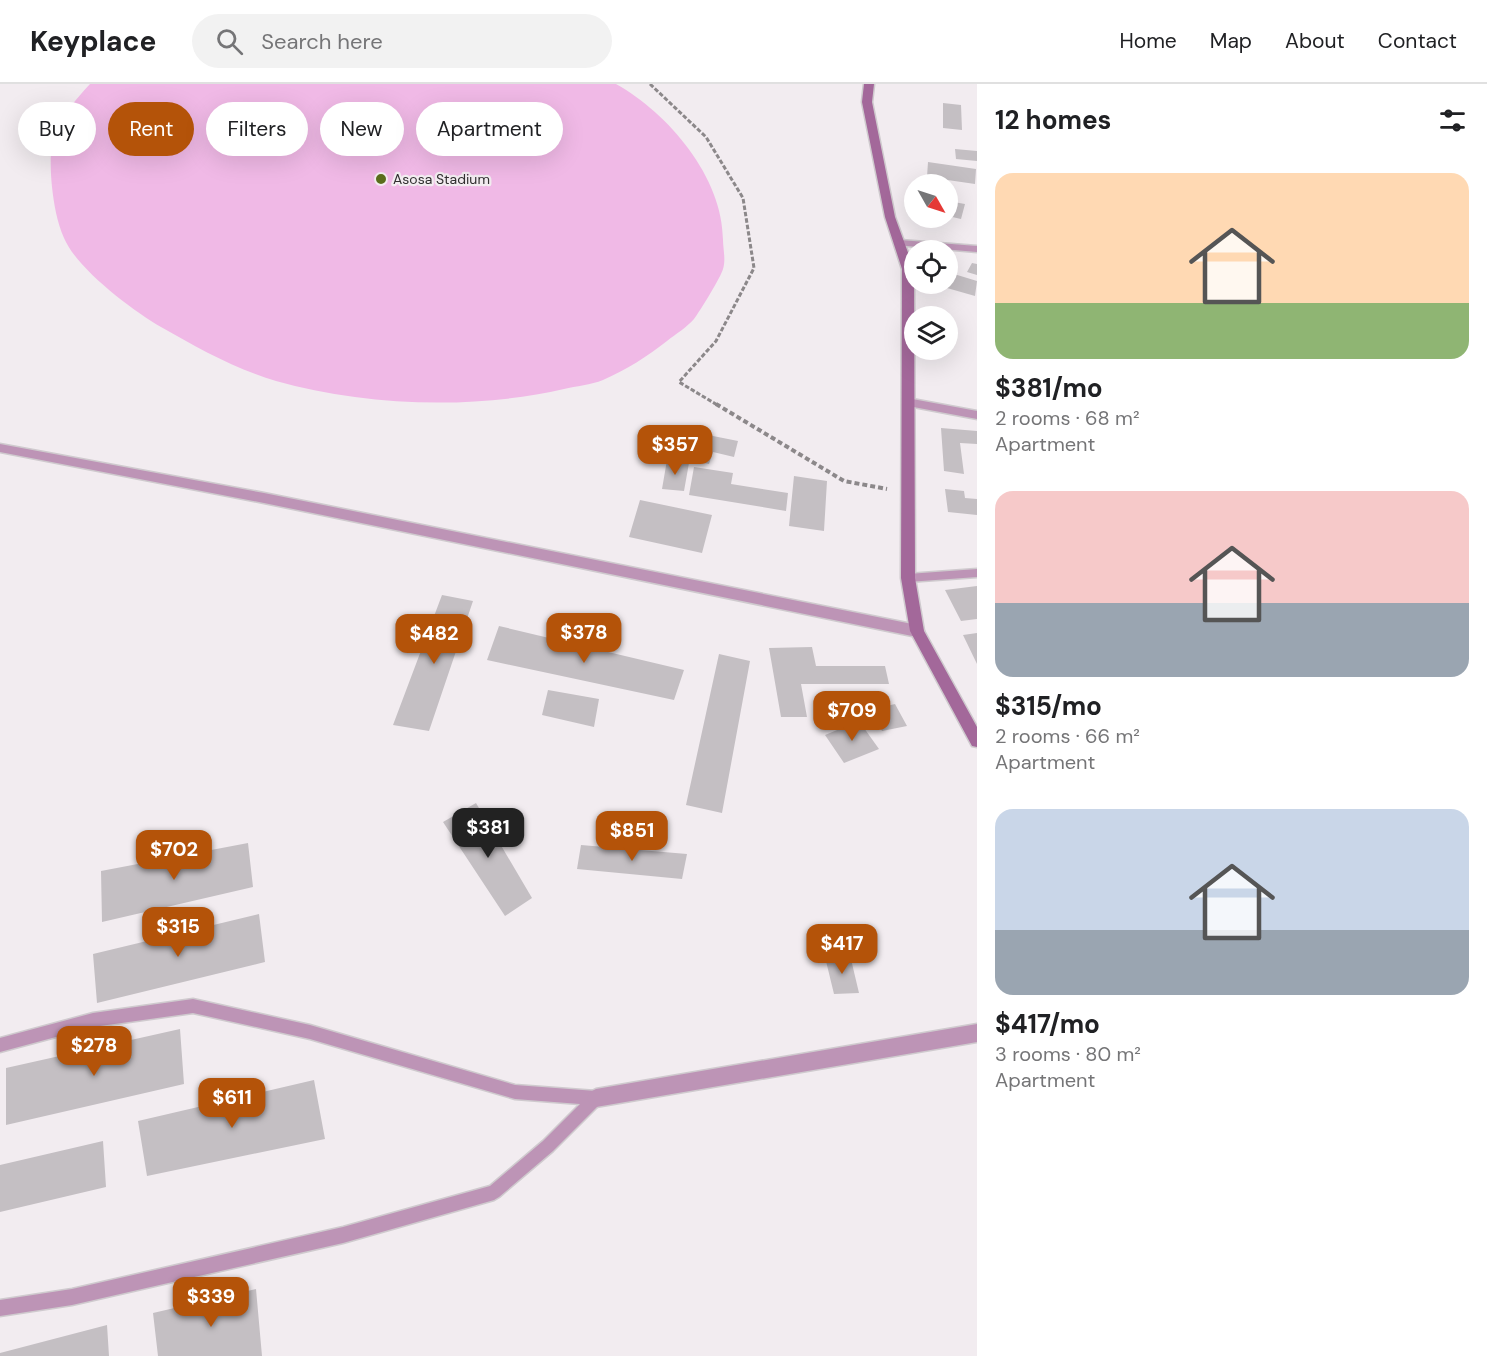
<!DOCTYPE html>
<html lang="en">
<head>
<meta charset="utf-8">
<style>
  :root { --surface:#fff; --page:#f2f2f2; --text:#202124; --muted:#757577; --line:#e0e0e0; --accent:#b45309 }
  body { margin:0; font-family:"DM Sans",sans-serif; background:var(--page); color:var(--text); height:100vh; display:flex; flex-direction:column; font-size:22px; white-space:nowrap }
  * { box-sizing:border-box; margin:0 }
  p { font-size:20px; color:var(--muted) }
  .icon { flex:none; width:33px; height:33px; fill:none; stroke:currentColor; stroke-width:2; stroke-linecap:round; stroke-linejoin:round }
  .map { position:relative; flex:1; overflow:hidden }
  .drawer { display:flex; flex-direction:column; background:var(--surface); width:510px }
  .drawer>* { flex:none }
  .guide { position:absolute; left:18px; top:18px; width:570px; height:54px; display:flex; gap:12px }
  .needle { width:39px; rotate:129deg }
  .controls { position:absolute; left:904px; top:90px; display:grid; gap:12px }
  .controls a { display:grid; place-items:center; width:54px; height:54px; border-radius:50%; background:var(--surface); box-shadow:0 6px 24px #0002; font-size:30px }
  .price { position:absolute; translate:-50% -51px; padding:0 14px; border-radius:12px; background:var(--accent); color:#fff; font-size:20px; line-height:39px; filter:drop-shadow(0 2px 3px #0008) }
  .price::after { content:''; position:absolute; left:50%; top:36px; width:18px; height:14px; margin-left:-9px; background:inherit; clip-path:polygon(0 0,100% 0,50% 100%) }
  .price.current { background:#222; color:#fff }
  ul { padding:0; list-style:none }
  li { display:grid; align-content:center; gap:12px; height:318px; padding:0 18px }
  li span { display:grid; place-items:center; height:186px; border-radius:18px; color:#555 }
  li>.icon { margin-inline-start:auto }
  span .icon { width:108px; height:108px; fill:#fffc; stroke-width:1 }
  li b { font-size:26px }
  h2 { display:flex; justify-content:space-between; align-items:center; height:72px; padding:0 18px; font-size:26px }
  .pill { padding:0 21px; border-radius:27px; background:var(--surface); box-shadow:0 6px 24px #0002; font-size:21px; line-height:54px }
  .pill.current { background:var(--accent); color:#fff }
  header { display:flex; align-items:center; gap:36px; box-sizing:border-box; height:84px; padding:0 30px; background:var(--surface); border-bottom:2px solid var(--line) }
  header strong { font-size:28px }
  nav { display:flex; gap:33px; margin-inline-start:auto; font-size:21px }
  .search { width:420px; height:54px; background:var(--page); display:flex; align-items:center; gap:15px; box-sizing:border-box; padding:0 21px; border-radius:33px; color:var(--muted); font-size:22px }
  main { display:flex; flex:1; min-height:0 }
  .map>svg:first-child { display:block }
  .green { fill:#f0b9e6 }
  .building { fill:#c4bfc3 }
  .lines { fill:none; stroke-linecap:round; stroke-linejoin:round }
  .lane-casing { stroke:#cfcace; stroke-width:3 }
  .street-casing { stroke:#cfcace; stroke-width:3 }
  .secondary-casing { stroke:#cfcace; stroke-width:3 }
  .path-far1 { stroke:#8c888a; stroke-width:3; stroke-dasharray:4.5 2; stroke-linecap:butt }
  .path { stroke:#8c888a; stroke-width:4; stroke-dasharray:5 3; stroke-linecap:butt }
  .lane { fill:#bd94b6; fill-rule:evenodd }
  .street { fill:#bd94b6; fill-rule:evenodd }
  .secondary { fill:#a3689a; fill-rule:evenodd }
  .poi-dot { fill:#5a6e1c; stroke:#f2ecf0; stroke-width:2 }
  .labels { text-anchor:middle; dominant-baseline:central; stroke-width:4.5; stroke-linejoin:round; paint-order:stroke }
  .far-poi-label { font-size:14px; fill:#323031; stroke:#f2ecf0; text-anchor:start }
</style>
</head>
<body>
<header>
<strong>Keyplace</strong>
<div class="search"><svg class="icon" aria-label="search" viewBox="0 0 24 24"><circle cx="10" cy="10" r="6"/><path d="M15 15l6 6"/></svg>Search here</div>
<nav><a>Home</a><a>Map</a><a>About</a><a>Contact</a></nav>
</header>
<main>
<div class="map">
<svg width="977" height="1272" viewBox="0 0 977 1272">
  <rect width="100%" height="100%" fill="#f2ecf0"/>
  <path class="green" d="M90 0H616C668 29 723 93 723 156 723 164 726 176 723 185 721 193 700 227 694 235 687 243 676 250 667 257 648 272 626 286 603 296 591 301 576 302 564 305 474 326 364 322 276 297 235 285 198 264 161 243 132 226 77 185 64 154 57 138 54 121 52 103 47 52 56 37 90 0Z"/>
  <path class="building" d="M943 19 961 21 962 46 943 44Z
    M955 65 977 67V77L956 75Z
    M928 78 976 85 975 100 927 93Z
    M948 117 965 120 961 135 948 132Z
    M972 179 977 180V191L967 188Z
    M954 190 977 197 975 212 947 204Z
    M658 341 738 357 734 373 713 368 709 380 643 367 649 348 654 350Z
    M941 344 977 347V360L960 359 964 390 944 387Z
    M667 376 689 379 684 407 662 405Z
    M694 383 733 389 731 400 788 409 786 427 689 411Z
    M794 392 827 397 824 447 789 442Z
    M945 405 964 407 965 414 977 415V431L948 428Z
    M640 416 712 431 702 469 629 453Z
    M977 502V535L961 537 945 506Z
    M442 511 473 517 429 647 393 641Z
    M499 542 684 586 674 616 487 576Z
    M977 549V580L963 551Z
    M812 563 816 582H885L889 600H801L807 633H781L769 564Z
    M719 570 750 577 722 729 686 721Z
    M548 606 599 615 594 643 542 631Z
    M895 620 907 642 882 647 870 626Z
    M859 637 879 665 844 679 825 651Z
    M476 719 532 814 505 832 443 738Z
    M248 759 253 803 102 838 101 787Z
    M581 761 687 770 682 795 577 785Z
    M259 830 265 878 97 919 93 870Z
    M850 871 859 909 834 910 825 873Z
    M180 945 184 1000 6 1041V984Z
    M314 996 325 1055 147 1092 138 1037Z
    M103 1057 106 1103 0 1128V1081Z
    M256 1205 262 1272H158L153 1229Z
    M107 1241 109 1272H0V1269Z"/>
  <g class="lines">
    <defs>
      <path id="lane" d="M977 485V493L908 498 902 494 908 490Z
        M193 915 310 941 515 1001 596 1007 601 1009 603 1014 601 1019 553 1067 499 1113 494 1116 343 1159 72 1221 0 1232V1216L72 1205 343 1143 490 1102 543 1057 580 1020 515 1015 310 955 193 929 93 943 0 968V954L93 929Z"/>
      <path id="street" d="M900 156 977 162V168L896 161 895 159Z
        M907 314 977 327V335L903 321V315Z
        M0 360 264 409 917 541 922 543 924 547 922 551 917 553 264 419 0 368Z
        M977 940V958L596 1023 590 1020 587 1014 590 1008 596 1005Z"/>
      <path id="secondary" d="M864 0H874L872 18 895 133 914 185 915 494 924 547 977 643V663L972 662 910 547 901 494 902 185 885 133 862 18Z"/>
    </defs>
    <use href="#lane" class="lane-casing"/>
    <use href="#street" class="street-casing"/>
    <use href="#secondary" class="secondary-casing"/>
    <path class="path-far1" d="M650 0 706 53 743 114 754 184 716 257 679 298 719 322"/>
    <path class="path" d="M716 320 844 397 887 405"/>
    <use href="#lane" class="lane"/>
    <use href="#street" class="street"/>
    <use href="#secondary" class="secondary"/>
  </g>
  <circle class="poi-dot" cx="381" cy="95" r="6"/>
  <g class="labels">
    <g class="far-poi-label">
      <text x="393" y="95">Asosa Stadium</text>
    </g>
  </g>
</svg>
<div class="controls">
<a><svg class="needle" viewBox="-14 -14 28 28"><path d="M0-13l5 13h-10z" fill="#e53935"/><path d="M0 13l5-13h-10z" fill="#757577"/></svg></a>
<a><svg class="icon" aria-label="locate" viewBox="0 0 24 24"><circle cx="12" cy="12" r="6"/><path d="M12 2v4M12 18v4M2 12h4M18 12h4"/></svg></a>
<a><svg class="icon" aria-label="layers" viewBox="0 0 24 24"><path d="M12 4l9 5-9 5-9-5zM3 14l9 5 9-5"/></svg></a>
</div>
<b class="price" style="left:675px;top:392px">$357</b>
<b class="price" style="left:584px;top:580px">$378</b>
<b class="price" style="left:434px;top:581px">$482</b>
<b class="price" style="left:852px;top:658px">$709</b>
<b class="price current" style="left:488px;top:775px">$381</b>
<b class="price" style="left:632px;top:778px">$851</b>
<b class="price" style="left:174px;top:797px">$702</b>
<b class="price" style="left:178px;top:874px">$315</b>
<b class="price" style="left:842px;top:891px">$417</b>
<b class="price" style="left:94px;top:993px">$278</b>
<b class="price" style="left:232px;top:1045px">$611</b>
<b class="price" style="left:211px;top:1244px">$339</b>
<div class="guide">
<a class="pill">Buy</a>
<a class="pill current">Rent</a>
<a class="pill">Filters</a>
<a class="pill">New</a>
<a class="pill">Apartment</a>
</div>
</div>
<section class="drawer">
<h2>12 homes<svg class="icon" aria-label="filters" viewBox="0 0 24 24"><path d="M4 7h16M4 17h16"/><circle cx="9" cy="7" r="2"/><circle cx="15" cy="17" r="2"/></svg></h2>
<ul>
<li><span style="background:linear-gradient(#ffd9b3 70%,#8fb573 0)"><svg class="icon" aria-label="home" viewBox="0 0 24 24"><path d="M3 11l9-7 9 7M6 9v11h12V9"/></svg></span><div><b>$381/mo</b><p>2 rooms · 68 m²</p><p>Apartment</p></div></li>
<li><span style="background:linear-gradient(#f6c9c9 60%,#9aa5b1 0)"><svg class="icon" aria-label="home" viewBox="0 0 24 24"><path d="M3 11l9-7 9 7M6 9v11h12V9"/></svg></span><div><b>$315/mo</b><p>2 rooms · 66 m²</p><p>Apartment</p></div></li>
<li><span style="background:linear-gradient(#c9d6e8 65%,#9aa5b1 0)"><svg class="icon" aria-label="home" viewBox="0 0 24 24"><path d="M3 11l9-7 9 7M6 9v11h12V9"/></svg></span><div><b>$417/mo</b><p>3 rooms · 80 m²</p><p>Apartment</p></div></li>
</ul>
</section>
</main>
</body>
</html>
